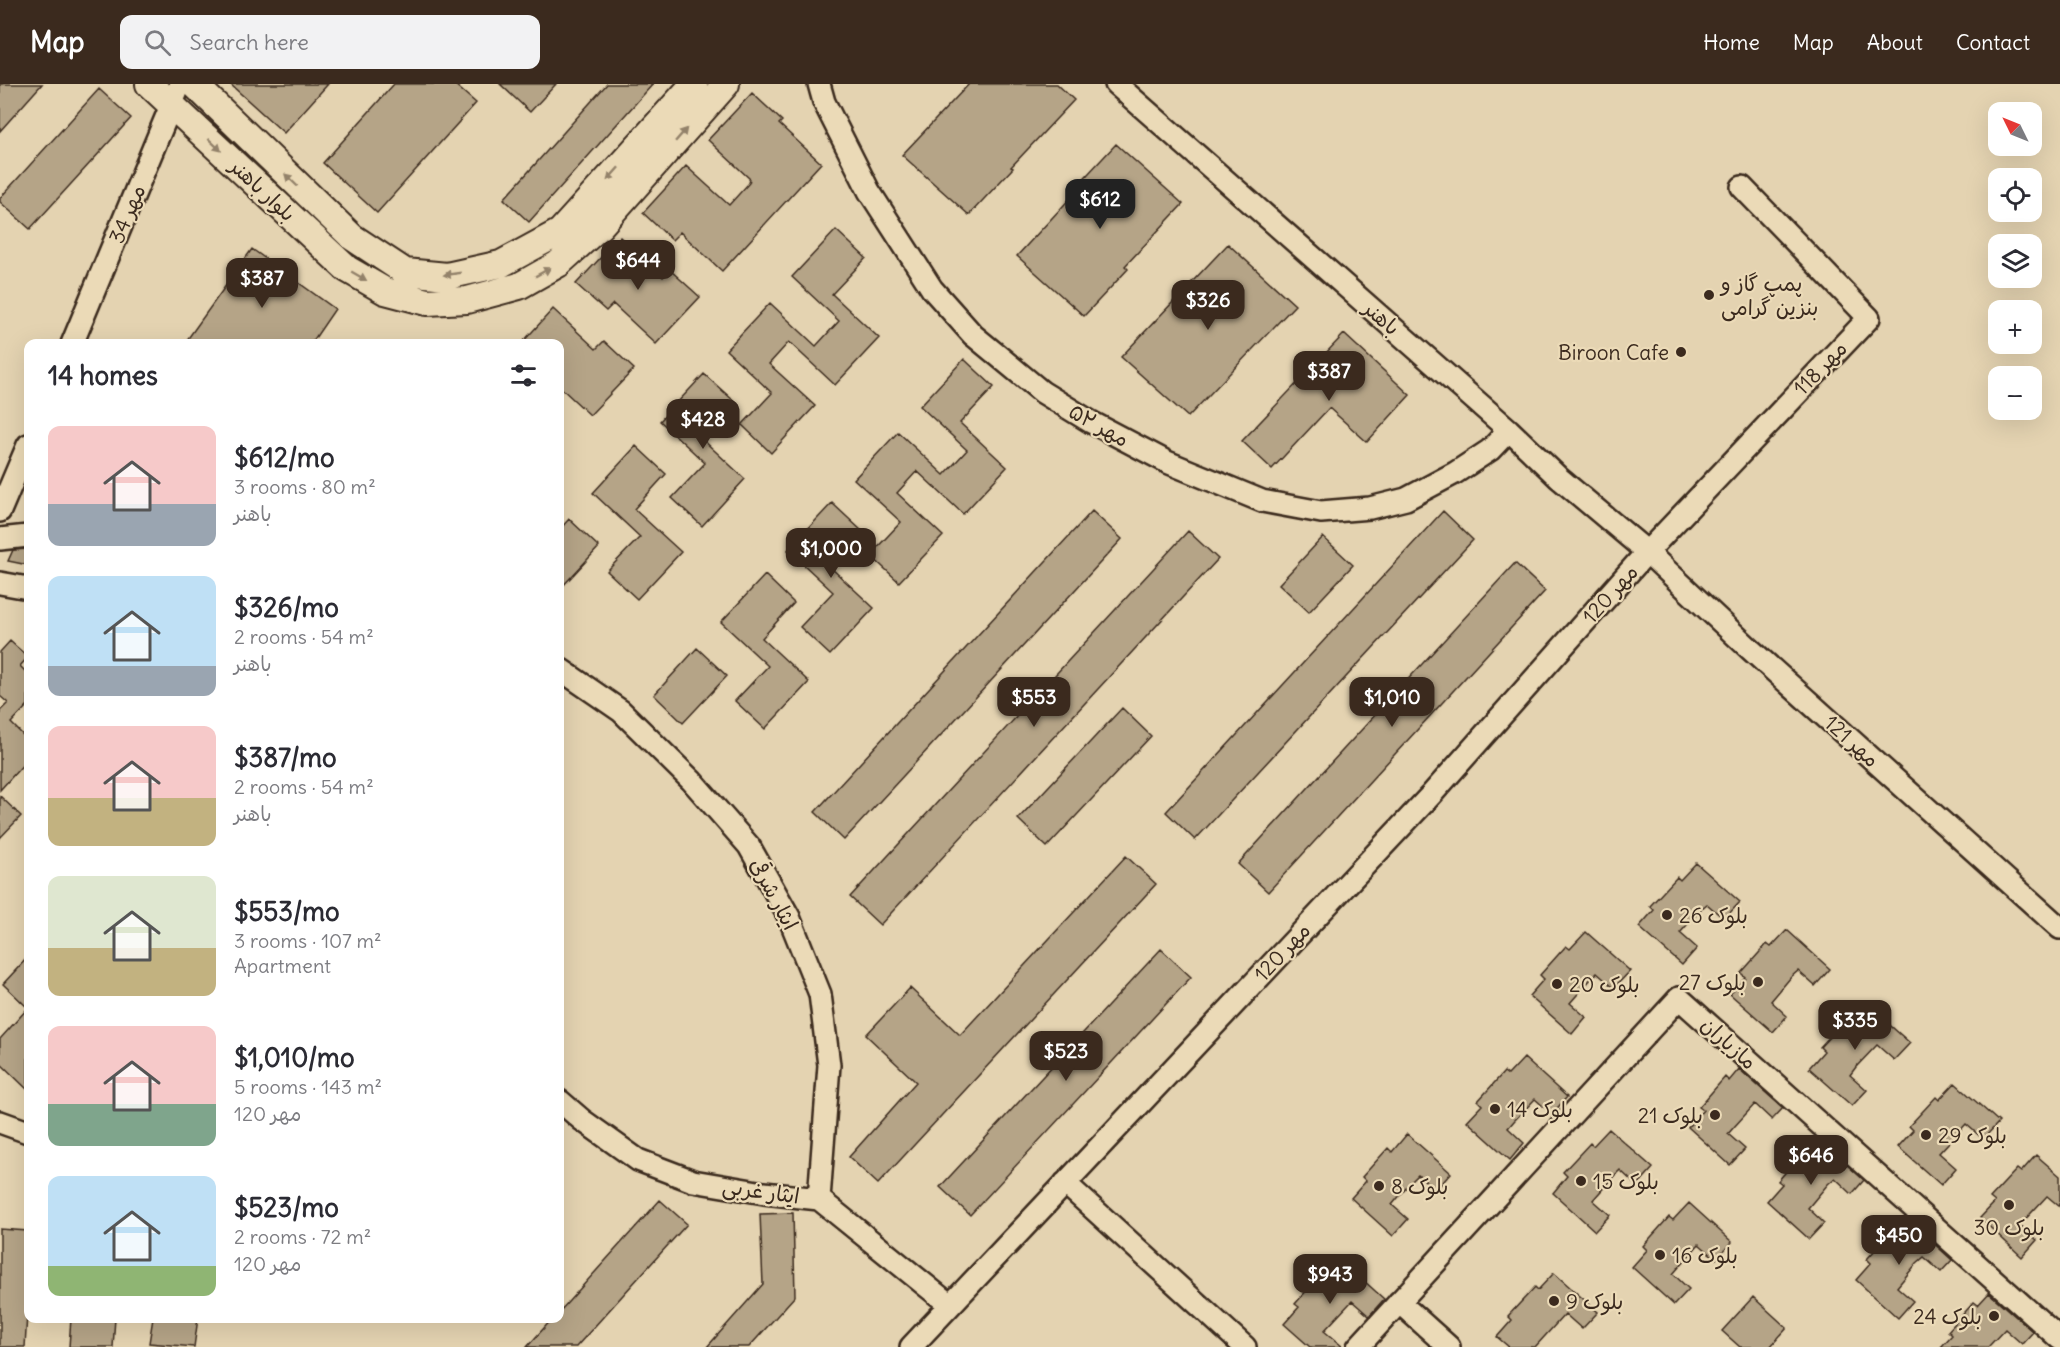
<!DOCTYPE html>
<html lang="en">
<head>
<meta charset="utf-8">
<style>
  :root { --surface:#fff; --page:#f2f2f3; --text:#2b2b33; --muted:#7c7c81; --accent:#3b2a1e }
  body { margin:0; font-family:Delius,"Playpen Sans Arabic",sans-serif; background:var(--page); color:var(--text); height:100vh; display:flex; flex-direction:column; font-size:22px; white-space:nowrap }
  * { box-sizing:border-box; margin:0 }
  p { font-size:20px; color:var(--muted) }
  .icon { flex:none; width:33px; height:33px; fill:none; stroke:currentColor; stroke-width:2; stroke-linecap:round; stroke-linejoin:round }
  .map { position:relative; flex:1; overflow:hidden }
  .details { position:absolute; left:24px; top:255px; width:540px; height:984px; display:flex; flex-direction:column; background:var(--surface); border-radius:12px; box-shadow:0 6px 24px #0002 }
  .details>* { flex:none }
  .needle { width:39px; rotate:313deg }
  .fabs { position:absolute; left:1988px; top:18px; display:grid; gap:12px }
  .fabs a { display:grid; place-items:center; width:54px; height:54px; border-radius:12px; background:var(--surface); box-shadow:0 6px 24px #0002; font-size:30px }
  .price { position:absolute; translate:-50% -51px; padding:0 14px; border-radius:12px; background:var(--accent); color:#fff; font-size:20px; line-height:39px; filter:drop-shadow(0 2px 3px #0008) }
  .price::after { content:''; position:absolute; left:50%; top:36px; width:18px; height:14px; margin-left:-9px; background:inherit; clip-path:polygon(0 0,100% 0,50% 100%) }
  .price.current { background:#222; color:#fff }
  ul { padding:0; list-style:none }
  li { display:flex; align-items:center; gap:18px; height:150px; padding:0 24px }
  li span { display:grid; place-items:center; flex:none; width:168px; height:120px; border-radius:12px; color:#555 }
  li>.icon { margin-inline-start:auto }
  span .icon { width:72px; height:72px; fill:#fffc; stroke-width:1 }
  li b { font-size:26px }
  h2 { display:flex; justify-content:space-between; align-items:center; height:72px; padding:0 24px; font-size:26px }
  header { display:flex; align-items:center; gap:36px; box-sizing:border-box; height:84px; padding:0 30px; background:var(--accent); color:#fff }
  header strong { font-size:28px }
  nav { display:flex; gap:33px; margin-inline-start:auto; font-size:21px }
  .search { width:420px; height:54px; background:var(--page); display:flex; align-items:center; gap:15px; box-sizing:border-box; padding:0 21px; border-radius:12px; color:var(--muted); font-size:22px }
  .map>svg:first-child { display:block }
  .building { fill:#b5a487; stroke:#3b2a1e; stroke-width:1.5 }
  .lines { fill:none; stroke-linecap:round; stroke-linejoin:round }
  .minor-casing { stroke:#3b2a1e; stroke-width:26 }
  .major-casing { stroke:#3b2a1e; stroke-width:30 }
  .minor { stroke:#ebdab7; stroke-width:21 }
  .major { stroke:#ebdab7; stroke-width:26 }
  .oneway { fill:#93826a }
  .poi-dot { fill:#3b2a1e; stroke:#ebdab7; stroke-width:2 }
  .labels { text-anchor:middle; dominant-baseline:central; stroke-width:4.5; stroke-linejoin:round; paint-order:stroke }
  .street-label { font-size:21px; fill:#3b2a1e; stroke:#ebdab7 }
  .poi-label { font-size:21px; fill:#3b2a1e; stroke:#ebdab7; text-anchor:start }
</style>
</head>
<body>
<header>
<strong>Map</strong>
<div class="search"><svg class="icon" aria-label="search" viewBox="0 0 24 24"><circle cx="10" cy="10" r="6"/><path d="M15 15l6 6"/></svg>Search here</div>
<nav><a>Home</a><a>Map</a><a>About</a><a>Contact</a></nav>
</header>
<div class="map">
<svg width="2060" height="1263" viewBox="0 0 2060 1263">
  <rect width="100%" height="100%" fill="#e4d3b1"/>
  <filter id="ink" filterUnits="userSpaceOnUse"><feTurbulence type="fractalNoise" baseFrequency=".0167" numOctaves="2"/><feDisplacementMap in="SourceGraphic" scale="12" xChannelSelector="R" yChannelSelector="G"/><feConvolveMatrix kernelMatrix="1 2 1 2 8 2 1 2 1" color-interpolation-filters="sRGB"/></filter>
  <g filter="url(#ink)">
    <path class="building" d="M0 0H42L0 47Z
      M230 0H328L284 49Z
      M394 0H454L476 19 377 129 323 79Z
      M500 0H556L530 28Z
      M607 0H653L529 138 504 115Z
      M969 0H1057L1074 16 1011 83 1013 84 969 131 902 71Z
      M99 5 131 34 30 145 0 118V114Z
      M752 9 782 37 779 40 821 79 722 187 680 148 672 156 643 129 686 82 729 121 749 99 750 95 708 56Z
      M1116 60 1183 120 1125 182 1128 185 1084 232 1017 172 1075 109 1073 106Z
      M836 146 866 174 832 210 879 254 835 301 789 258 769 280 815 322 771 369 742 341 772 309 726 266 770 219 816 262 839 237 792 193Z
      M620 153 663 193 670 186 700 213 656 260 613 220 606 227 576 200Z
      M1228 160 1295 221 1188 333 1121 273Z
      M252 165 335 225 311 260H184Z
      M553 225 596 265 604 257 634 285 590 331 560 303V260H521Z
      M1344 250 1410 311 1367 358 1329 324 1272 385 1242 357Z
      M964 275 994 303 960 339 1007 383 963 430 917 387 897 409 943 452 899 498 870 471 901 438 854 395 898 348 944 391 967 366 920 322Z
      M704 290 734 317 700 353 745 395 702 442 672 414 705 379 660 337Z
      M636 362 666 390 634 425 681 468 637 515 607 487 640 453 593 409Z
      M832 419 862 447 829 482 874 524 830 571 800 543 833 508 788 466Z
      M1092 427 1122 455 844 756 815 728Z
      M1443 427 1473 456 1195 756 1166 728Z
      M569 435 599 463 560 505V445Z
      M1188 447 1218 475 880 841 850 813Z
      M1323 453 1353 481 1309 528 1279 500Z
      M28 465V481L8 477 13 466Z
      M1515 479 1545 507 1268 808 1238 780Z
      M765 491 794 519 762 554 809 598 765 645 735 617 768 582 721 538Z
      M10 557 28 573 20 582 28 590V621L11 639 28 656V675L0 706V627L8 619 0 612V568Z
      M697 564 727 592 683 639 654 611Z
      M1122 624 1151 652 1047 763 1018 735Z
      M0 712 21 732 0 754Z
      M1126 772 1156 800 878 1100 849 1073 916 998 866 951 910 904 960 951Z
      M1696 779 1740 818 1724 835 1707 820 1701 825 1680 849 1697 864 1682 881 1639 843 1654 826 1650 822 1677 793 1680 796Z
      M1787 846 1830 885 1815 902 1798 887 1791 893 1771 917 1787 932 1773 948 1730 910 1745 893 1741 889 1767 860 1771 863Z
      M1586 848 1630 887 1614 904 1597 889 1591 895 1570 919 1586 933 1572 950 1529 912 1544 895 1540 891 1566 862 1570 865Z
      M1161 865 1191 893 970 1131 940 1103Z
      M28 873V924L3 900Z
      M1866 920 1910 959 1894 976 1877 961 1856 983 1850 991 1867 1006 1852 1022 1809 984 1824 967 1820 963 1847 934 1850 937Z
      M28 924V1006L0 979V955Z
      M1524 974 1567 1013 1552 1030 1535 1015 1514 1037 1508 1044 1524 1059 1510 1076 1467 1037 1482 1021 1478 1017 1504 988 1508 991Z
      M1739 985 1783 1024 1772 1036 1755 1020 1734 1043 1728 1050 1745 1065 1730 1081 1688 1043 1703 1026 1699 1023 1725 993 1729 997Z
      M1955 999 1999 1038 1983 1055 1966 1040 1939 1069 1956 1084 1941 1101 1898 1063 1913 1046 1909 1042 1936 1013 1939 1016Z
      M1609 1045 1653 1084 1637 1102 1620 1086 1614 1092 1593 1116 1610 1131 1595 1147 1553 1109 1567 1092 1563 1088 1590 1059 1593 1062Z
      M1407 1050 1451 1089 1436 1106 1418 1091 1412 1097 1392 1121 1408 1135 1393 1152 1351 1114 1366 1097 1362 1093 1388 1064 1392 1068Z
      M1820 1057 1864 1096 1852 1110 1835 1094 1828 1100 1808 1124 1824 1139 1809 1155 1767 1117 1782 1100 1778 1097 1804 1067 1808 1070Z
      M2036 1071 2060 1092V1123L2047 1112 2020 1141 2037 1156 2022 1173 1980 1134 1995 1118 1990 1114 2017 1085 2021 1088Z
      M660 1116 687 1140 576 1263H527L553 1234H560V1227Z
      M1689 1119 1732 1158 1716 1175 1699 1160 1679 1183 1673 1190 1689 1205 1674 1221 1632 1183 1647 1166 1643 1162 1669 1133 1673 1136Z
      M793 1129 795 1212 749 1263H707L763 1200 760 1130Z
      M1908 1136 1952 1176 1941 1188 1924 1173 1917 1179 1897 1203 1913 1217 1898 1234 1856 1196 1871 1179 1867 1175 1893 1146 1897 1149Z
      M0 1145 28 1147V1214L25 1263H0Z
      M1341 1176 1384 1215 1369 1232 1352 1217 1324 1247 1343 1263H1310L1284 1240 1299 1223 1295 1220 1321 1190 1325 1194Z
      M1554 1189 1598 1228 1582 1245 1565 1230 1535 1263H1509L1497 1253 1512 1236 1508 1232 1535 1203 1538 1206Z
      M1989 1209 2033 1248 2022 1260 2005 1245 1988 1263H1941L1952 1251 1948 1247 1974 1218 1978 1221Z
      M1753 1213 1787 1244 1770 1263H1740L1722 1247Z
      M71 1234H115L113 1263H69Z
      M153 1234H198L194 1263 149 1259Z"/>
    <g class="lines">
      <defs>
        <path id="minor" d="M819 0 824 18 869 107 932 205 973 251 1042 308 1091 338 1167 378 1262 417 1321 428 1370 424 1406 415 1455 389 1490 366 1509 346
          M1116 0 1509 346 1559 394 1647 468 1750 565 2060 844
          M72 260 180 0
          M0 427 28 361
          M0 455 28 452
          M0 499 28 504
          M560 585 621 627 692 697 749 762 789 833 820 910 829 981 819 1115
          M560 1017 582 1036 638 1076 693 1097 764 1109 819 1115 950 1221
          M0 1038 28 1048
          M1065 1099 1245 1263
          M1399 1218 1449 1263
          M911 1263 1431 711 1647 468 1869 234 1742 103
          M1358 1263 1679 914 2060 1255"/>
        <path id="major" d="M149 0 347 185 385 207 427 218 467 216 519 202 558 180 600 142 726 0
          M194 0 352 153 405 188 447 192 501 180 560 148 694 0"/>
      </defs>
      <use href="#minor" class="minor-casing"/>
      <use href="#major" class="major-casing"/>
      <use href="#minor" class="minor"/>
      <use href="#major" class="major"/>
    </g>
    <defs><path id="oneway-solid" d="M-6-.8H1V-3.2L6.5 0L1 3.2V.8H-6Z" transform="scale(1.5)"/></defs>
    <g class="oneway">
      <use href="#oneway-solid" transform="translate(681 51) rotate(-49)"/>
      <use href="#oneway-solid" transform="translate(215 61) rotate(43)"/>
      <use href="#oneway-solid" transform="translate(613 90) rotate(132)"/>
      <use href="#oneway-solid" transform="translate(291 96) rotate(-136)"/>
      <use href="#oneway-solid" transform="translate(543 188) rotate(-29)"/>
      <use href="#oneway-solid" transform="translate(452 190) rotate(172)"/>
      <use href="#oneway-solid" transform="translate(359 192) rotate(30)"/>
    </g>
  </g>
  <g class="poi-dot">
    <circle cx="1709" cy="211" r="6"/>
    <circle cx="1681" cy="268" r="6"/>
    <circle cx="1667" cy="831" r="6"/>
    <circle cx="1758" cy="898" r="6"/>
    <circle cx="1557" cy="900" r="6"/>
    <circle cx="1495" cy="1025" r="6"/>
    <circle cx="1715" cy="1031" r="6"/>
    <circle cx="1926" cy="1051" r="6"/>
    <circle cx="1581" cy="1097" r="6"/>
    <circle cx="1379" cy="1102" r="6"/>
    <circle cx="2009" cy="1121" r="6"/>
    <circle cx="1660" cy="1171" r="6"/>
    <circle cx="1554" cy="1217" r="6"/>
    <circle cx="1994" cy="1232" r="6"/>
  </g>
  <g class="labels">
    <g class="street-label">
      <text transform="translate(263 106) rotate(43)">بلوار باهنر</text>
      <text transform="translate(127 130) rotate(-67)">مهر 34</text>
      <text transform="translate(1382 234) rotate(41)">باهنر</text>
      <text transform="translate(1820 284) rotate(-46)">مهر 118</text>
      <text transform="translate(1099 341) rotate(29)">مهر ۵۲</text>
      <text transform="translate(1610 510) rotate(-48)">مهر 120</text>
      <text transform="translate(1852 657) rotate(42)">مهر 121</text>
      <text transform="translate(774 810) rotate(62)">ایثار شرقی</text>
      <text transform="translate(1282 868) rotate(-47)">مهر 120</text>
      <text transform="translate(1729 959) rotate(42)">مازیاران</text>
      <text transform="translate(761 1107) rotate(8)">ایثار غربی</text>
    </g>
    <g class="poi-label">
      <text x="1721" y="199">پمپ گاز و<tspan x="1721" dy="24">بنزین گرامی</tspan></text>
      <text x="1669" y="268" text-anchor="end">Biroon Cafe</text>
      <text x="1679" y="831">بلوک 26</text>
      <text x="1746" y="898" text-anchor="end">بلوک 27</text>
      <text x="1569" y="900">بلوک 20</text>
      <text x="1507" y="1025">بلوک 14</text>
      <text x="1703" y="1031" text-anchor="end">بلوک 21</text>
      <text x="1938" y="1051">بلوک 29</text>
      <text x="1593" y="1097">بلوک 15</text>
      <text x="1391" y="1102">بلوک 8</text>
      <text x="2009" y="1143" text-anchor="middle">بلوک 30</text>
      <text x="1672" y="1171">بلوک 16</text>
      <text x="1566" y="1217">بلوک 9</text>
      <text x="1982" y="1232" text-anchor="end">بلوک 24</text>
    </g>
  </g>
</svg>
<div class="fabs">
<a><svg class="needle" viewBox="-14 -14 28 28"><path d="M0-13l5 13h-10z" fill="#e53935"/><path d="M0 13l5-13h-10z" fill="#7c7c81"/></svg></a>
<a><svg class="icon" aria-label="locate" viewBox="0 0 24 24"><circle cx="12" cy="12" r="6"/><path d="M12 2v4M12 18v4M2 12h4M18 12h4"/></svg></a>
<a><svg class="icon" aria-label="layers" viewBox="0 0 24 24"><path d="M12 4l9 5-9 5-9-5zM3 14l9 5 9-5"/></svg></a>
<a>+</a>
<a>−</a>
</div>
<b class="price current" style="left:1100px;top:146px">$612</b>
<b class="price" style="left:638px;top:207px">$644</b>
<b class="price" style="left:262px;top:225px">$387</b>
<b class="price" style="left:1208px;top:247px">$326</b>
<b class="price" style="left:1329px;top:318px">$387</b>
<b class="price" style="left:703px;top:366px">$428</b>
<b class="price" style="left:831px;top:495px">$1,000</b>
<b class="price" style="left:1034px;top:644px">$553</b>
<b class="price" style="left:1392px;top:644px">$1,010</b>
<b class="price" style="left:1855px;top:967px">$335</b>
<b class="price" style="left:1066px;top:998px">$523</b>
<b class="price" style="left:1811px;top:1102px">$646</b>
<b class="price" style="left:1899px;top:1182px">$450</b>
<b class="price" style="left:1330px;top:1221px">$943</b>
<section class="details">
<h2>14 homes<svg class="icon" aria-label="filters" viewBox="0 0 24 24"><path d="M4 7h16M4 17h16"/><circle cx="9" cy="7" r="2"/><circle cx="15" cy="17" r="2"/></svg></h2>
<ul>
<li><span style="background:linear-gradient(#f6c9c9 65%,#9aa5b1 0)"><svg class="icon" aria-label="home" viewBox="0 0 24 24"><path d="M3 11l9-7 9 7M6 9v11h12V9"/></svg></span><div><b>$612/mo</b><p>3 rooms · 80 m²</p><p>باهنر</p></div></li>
<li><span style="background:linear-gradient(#bfe0f5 75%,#9aa5b1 0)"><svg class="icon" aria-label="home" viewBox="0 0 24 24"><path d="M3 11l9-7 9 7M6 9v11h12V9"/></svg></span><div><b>$326/mo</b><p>2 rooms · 54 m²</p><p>باهنر</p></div></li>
<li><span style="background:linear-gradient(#f6c9c9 60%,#c2b280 0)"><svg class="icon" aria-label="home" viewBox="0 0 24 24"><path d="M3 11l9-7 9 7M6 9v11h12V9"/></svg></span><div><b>$387/mo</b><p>2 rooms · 54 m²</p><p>باهنر</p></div></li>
<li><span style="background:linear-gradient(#dfe7d0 60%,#c2b280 0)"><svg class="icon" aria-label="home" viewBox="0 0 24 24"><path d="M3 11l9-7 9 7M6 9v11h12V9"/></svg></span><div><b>$553/mo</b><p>3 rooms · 107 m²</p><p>Apartment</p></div></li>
<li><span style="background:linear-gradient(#f6c9c9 65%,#7fa58c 0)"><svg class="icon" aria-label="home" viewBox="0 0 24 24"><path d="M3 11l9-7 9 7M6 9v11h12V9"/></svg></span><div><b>$1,010/mo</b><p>5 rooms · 143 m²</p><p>مهر 120</p></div></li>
<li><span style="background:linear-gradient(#bfe0f5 75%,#8fb573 0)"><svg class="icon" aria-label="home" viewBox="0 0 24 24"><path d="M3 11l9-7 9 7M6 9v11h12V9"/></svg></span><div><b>$523/mo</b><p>2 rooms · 72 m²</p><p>مهر 120</p></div></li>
</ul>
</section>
</div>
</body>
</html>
